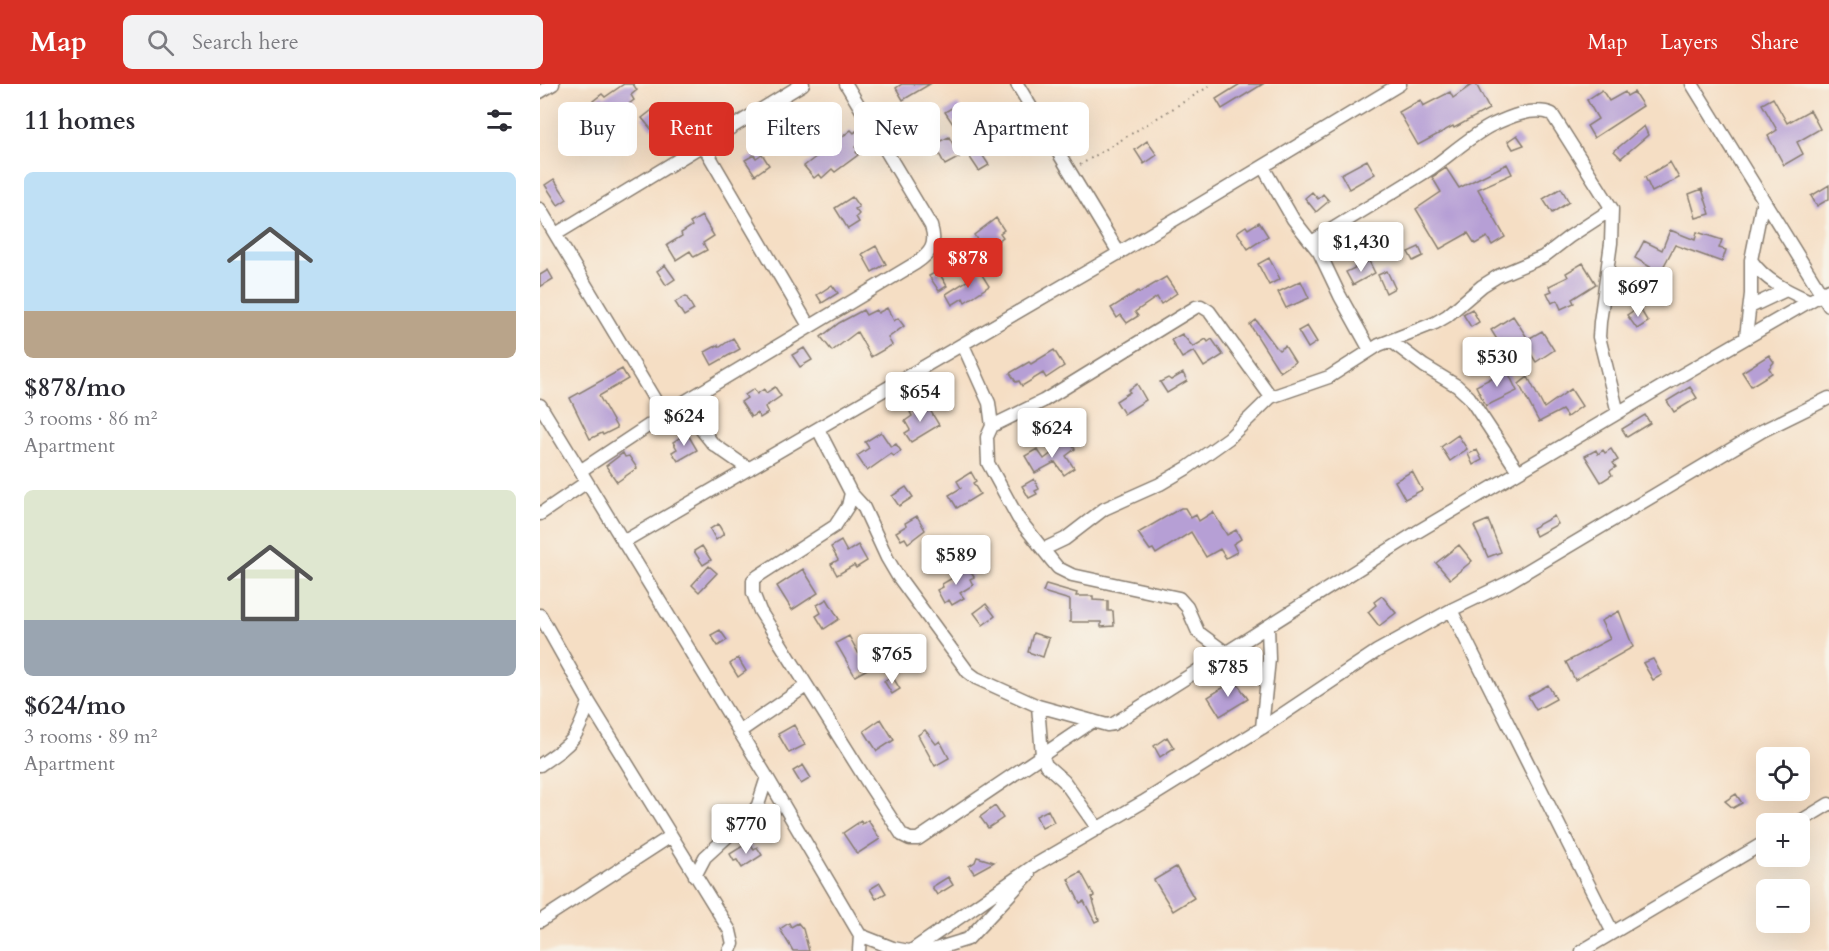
<!DOCTYPE html>
<html lang="en">
<head>
<meta charset="utf-8">
<style>
  :root { --surface:#fff; --page:#f2f2f3; --text:#2b2b33; --muted:#7c7c81; --accent:#d93025 }
  body { margin:0; font-family:Cardo,serif; background:var(--page); color:var(--text); height:100vh; display:flex; flex-direction:column; font-size:22px; white-space:nowrap }
  * { box-sizing:border-box; margin:0 }
  p { font-size:20px; color:var(--muted) }
  .icon { flex:none; width:33px; height:33px; fill:none; stroke:currentColor; stroke-width:2; stroke-linecap:round; stroke-linejoin:round }
  .map { position:relative; flex:1; overflow:hidden }
  .side { display:flex; flex-direction:column; background:var(--surface); width:540px }
  .side>* { flex:none }
  .hud { position:absolute; left:18px; top:18px; width:570px; height:54px; display:flex; gap:12px }
  .controls { position:absolute; left:1216px; top:663px; display:grid; gap:12px }
  .controls a { display:grid; place-items:center; width:54px; height:54px; border-radius:9px; background:var(--surface); box-shadow:0 6px 24px #0002; font-size:30px }
  .price { position:absolute; translate:-50% -51px; padding:0 14px; border-radius:6px; background:#fff; color:#222; font-size:20px; line-height:39px; filter:drop-shadow(0 2px 3px #0008) }
  .price::after { content:''; position:absolute; left:50%; top:36px; width:18px; height:14px; margin-left:-9px; background:inherit; clip-path:polygon(0 0,100% 0,50% 100%) }
  .price.current { background:var(--accent); color:#fff }
  ul { padding:0; list-style:none }
  li { display:grid; align-content:center; gap:12px; height:318px; padding:0 24px }
  li span { display:grid; place-items:center; height:186px; border-radius:9px; color:#555 }
  li>.icon { margin-inline-start:auto }
  span .icon { width:108px; height:108px; fill:#fffc; stroke-width:1 }
  li b { font-size:26px }
  h2 { display:flex; justify-content:space-between; align-items:center; height:72px; padding:0 24px; font-size:26px }
  .chip { padding:0 21px; border-radius:9px; background:var(--surface); box-shadow:0 6px 24px #0002; font-size:21px; line-height:54px }
  .chip.current { background:var(--accent); color:#fff }
  header { display:flex; align-items:center; gap:36px; box-sizing:border-box; height:84px; padding:0 30px; background:var(--accent); color:#fff }
  header strong { font-size:28px }
  nav { display:flex; gap:33px; margin-inline-start:auto; font-size:21px }
  .search { width:420px; height:54px; background:var(--page); display:flex; align-items:center; gap:15px; box-sizing:border-box; padding:0 21px; border-radius:9px; color:var(--muted); font-size:22px }
  main { display:flex; flex:1; min-height:0 }
  .map>svg:first-child { display:block }
  .building { fill:#b69fd5 }
  .lines { fill:none; stroke-linecap:round; stroke-linejoin:round }
  .minor-casing { stroke:#887d70; stroke-width:15 }
  .path { stroke:#887d70; stroke-width:2; stroke-dasharray:1.5 4.5; stroke-linecap:butt }
  .minor { stroke:#fff; stroke-width:12 }
</style>
</head>
<body>
<header>
<strong>Map</strong>
<div class="search"><svg class="icon" aria-label="search" viewBox="0 0 24 24"><circle cx="10" cy="10" r="6"/><path d="M15 15l6 6"/></svg>Search here</div>
<nav><a>Map</a><a>Layers</a><a>Share</a></nav>
</header>
<main>
<section class="side">
<h2>11 homes<svg class="icon" aria-label="filters" viewBox="0 0 24 24"><path d="M4 7h16M4 17h16"/><circle cx="9" cy="7" r="2"/><circle cx="15" cy="17" r="2"/></svg></h2>
<ul>
<li><span style="background:linear-gradient(#bfe0f5 75%,#b9a48a 0)"><svg class="icon" aria-label="home" viewBox="0 0 24 24"><path d="M3 11l9-7 9 7M6 9v11h12V9"/></svg></span><div><b>$878/mo</b><p>3 rooms · 86 m²</p><p>Apartment</p></div></li>
<li><span style="background:linear-gradient(#dfe7d0 70%,#9aa5b1 0)"><svg class="icon" aria-label="home" viewBox="0 0 24 24"><path d="M3 11l9-7 9 7M6 9v11h12V9"/></svg></span><div><b>$624/mo</b><p>3 rooms · 89 m²</p><p>Apartment</p></div></li>
</ul>
</section>
<div class="map">
<svg width="1289" height="867" viewBox="0 0 1289 867">
  <rect width="100%" height="100%" fill="#f7f3e8"/>
  <filter id="ink" filterUnits="userSpaceOnUse"><feTurbulence type="fractalNoise" baseFrequency=".0167" numOctaves="2"/><feDisplacementMap in="SourceGraphic" scale="12" xChannelSelector="R" yChannelSelector="G"/><feConvolveMatrix kernelMatrix="1 2 1 2 8 2 1 2 1" color-interpolation-filters="sRGB"/></filter>
  <filter id="wash" filterUnits="userSpaceOnUse"><feTurbulence type="fractalNoise" baseFrequency=".008" numOctaves="4" result="noise"/><feDisplacementMap in="SourceGraphic" scale="24" xChannelSelector="R" yChannelSelector="G"/><feGaussianBlur stdDeviation="1.35" result="paint"/><feColorMatrix in="noise" values="0 0 0 0 0 0 0 0 0 0 0 0 0 0 0 0 0 1.4 0 .05"/><feComposite in="paint" operator="in"/></filter>
  <g filter="url(#wash)">
    <rect width="100%" height="100%" fill="#f5dec4"/>
    <g id="blocks">
      <path class="building" d="M84 0H93L97 6 91 11 94 16 81 26 78 21 54 39 55 41 39 53 30 40 57 22 53 17 62 10 65 13Z
        M362 0H390L363 16 356 4Z
        M700 0H723L682 25 676 15Z
        M933 0H936L949 25 914 44 913 42 878 61 859 28 880 16 883 22 910 8 913 14Z
        M1062 6 1069 17 1085 8 1087 12 1094 8 1103 22 1054 54 1047 42 1058 35 1047 16Z
        M1233 14 1247 39 1270 26 1280 45 1257 58 1263 70 1244 81 1228 52 1237 46 1222 20Z
        M418 20 425 33 413 40 405 28Z
        M116 23 125 34 111 45 102 34Z
        M252 24 253 27 259 24 265 36 258 39 261 47 253 51 242 29Z
        M1104 42 1108 51 1081 74 1074 67Z
        M311 46 314 49 316 47 323 57 315 63 318 66 316 68 318 71 295 88 292 85 282 94 279 90 274 94 264 82Z
        M977 51 984 61 973 65 968 57Z
        M409 53 420 73 405 81 394 60Z
        M607 57 617 71 604 80 595 66Z
        M439 66 449 81 439 87 429 72Z
        M222 70 229 81 215 91 205 76 214 71 216 74Z
        M827 76 835 90 809 105 801 90Z
        M1130 78 1139 94 1112 108 1105 93Z
        M967 80 972 90 938 105 965 153 952 161 947 153 935 160 928 149 900 165 876 125 901 108 892 93 906 84 919 104Z
        M14 95 27 115 18 121 5 101Z
        M1289 101V115L1277 122 1271 112Z
        M1021 104 1029 118 1012 129 1003 115Z
        M1162 105 1170 130 1156 134 1149 110Z
        M772 108 778 115 783 110 789 117 776 128 765 114Z
        M312 113 319 123 315 125 319 130 316 133 319 138 308 145 295 124Z
        M162 132 174 152 163 159 167 166 154 173 150 167 136 176 127 161 142 152 141 149 152 142 150 139Z
        M456 134 464 146 460 149 463 153 454 160 450 156 441 162 434 151Z
        M719 138 728 152 708 165 697 148 706 142 708 145Z
        M1130 146 1155 156 1157 148 1182 156 1179 164 1186 166 1182 178 1135 161 1120 189 1095 174 1104 157 1122 166Z
        M336 162 346 180 332 188 322 170Z
        M879 163 883 172 873 177 868 168Z
        M729 174 740 195 729 201 718 180Z
        M829 177 835 189 813 201 806 188Z
        M1043 179 1056 200 1032 215 1034 219 1021 225 1017 216 1012 219 1007 209 1012 207 1009 202 1028 193 1026 189Z
        M125 181 135 195 126 201 117 187Z
        M8 186 13 195 0 203V191Z
        M439 186 449 202 425 218 423 214 412 221 406 210 430 195 429 192Z
        M398 187 407 202 399 207 389 192Z
        M847 187 855 204 846 209 838 191Z
        M1118 192 1123 200 1107 211 1101 203Z
        M626 193 637 209 621 220 617 213 595 228 598 232 587 239 581 231 577 234 571 224 598 207 599 209Z
        M761 197 769 214 746 224 738 208Z
        M292 201 298 209 282 219 277 211Z
        M146 212 154 226 144 232 135 218Z
        M1099 223 1108 238 1097 245 1087 231Z
        M347 224 354 237 358 234 364 242 348 254 352 261 331 273 317 248 292 267 281 253 299 239 323 226 326 231 336 226 338 229Z
        M932 225 939 238 931 243 923 230Z
        M973 232 988 255 1002 247 1014 266 996 278 989 267 968 277 962 266 963 265 951 246Z
        M716 236 736 263 739 266 745 262 755 278 740 288 710 241Z
        M767 242 777 258 768 264 758 247Z
        M642 250 653 263 666 255 668 258 672 255 683 271 664 283 654 267 642 274 631 256Z
        M193 254 200 265 172 281 165 268 178 261 180 263Z
        M264 264 272 276 260 283 252 271Z
        M514 266 524 282 506 294 503 289 482 302 479 297 476 298 470 289 489 278 491 280Z
        M1229 271 1234 278 1229 284 1232 289 1211 302 1202 288Z
        M82 285 88 295 59 312 77 344 63 351 62 349 50 355 30 314Z
        M967 286 977 307 946 322 936 302Z
        M643 289 647 297 627 309 620 298 628 294 631 296Z
        M988 293 1004 324 1031 305 1042 322 1027 333 1022 326 999 338 979 300Z
        M597 300 606 316 584 330 576 317 590 308 588 306Z
        M235 303 241 312 225 323 228 329 220 334 217 329 211 333 201 318 207 314 205 311 214 305 217 310 224 305 226 309Z
        M1150 303 1157 314 1134 328 1127 317Z
        M382 321 386 328 390 326 399 341 371 358 365 349 370 346 365 337 372 332 370 328Z
        M1105 331 1110 339 1087 353 1082 345Z
        M341 348 351 363 356 360 361 367 354 372 351 370 327 387 317 372 329 364 325 358Z
        M147 349 157 366 138 377 132 368 137 365 133 358Z
        M918 351 927 365 910 377 901 363Z
        M529 356 535 365 526 372 534 384 524 391 515 378 495 389 485 372 497 365 504 375Z
        M1071 365 1078 376 1073 379 1076 383 1070 387 1072 391 1061 398 1045 372 1056 366 1058 370 1063 366 1065 369Z
        M937 366 942 376 933 381 928 370Z
        M83 369 85 373 89 372 97 384 77 398 66 382Z
        M872 387 882 406 865 415 855 397Z
        M431 388 436 397 433 399 440 410 417 424 409 411 421 404 417 397Z
        M494 395 499 405 495 407 497 410 489 414 482 402Z
        M366 403 373 413 359 422 352 412Z
        M641 424H645L651 434 656 431 659 437 673 428 687 451 696 446 701 455 693 460 697 468 686 474 680 465 666 473 651 448 616 470 613 465 610 466 598 449Z
        M377 432 385 446 368 459 365 454 361 456 356 448 366 442 365 439Z
        M1014 432 1018 440 996 452 992 444Z
        M948 436 961 468 948 473 934 442Z
        M178 440 184 450 176 456 170 445Z
        M301 457 307 468 318 461 327 477 316 484 314 481 297 491 291 480 298 476 291 463Z
        M919 461 932 477 910 495 896 479Z
        M162 462 171 476 163 481 154 467Z
        M169 482 177 489 159 508 152 501Z
        M427 482 434 493 430 495 433 501 420 509 424 514 412 521 409 516 404 519 397 506 403 503 402 500 416 492 415 489Z
        M263 485 278 509 252 526 237 502Z
        M506 500 537 509 536 512H553V516L568 517V527H573L574 542 561 543V538H530V516L503 508Z
        M842 512 856 529 839 542 828 528 836 521 834 518Z
        M287 515 299 535 284 545 276 532 281 529 277 521Z
        M446 520 455 532 443 541 434 529Z
        M1079 527 1093 563 1035 596 1026 578 1070 555 1061 537Z
        M180 546 187 556 178 562 171 551Z
        M493 549 509 554 503 573 488 568Z
        M309 552 320 572 336 562 342 572 327 582 329 584 315 592 296 559Z
        M198 574 206 587 198 593 190 580Z
        M1113 575 1122 591 1113 596 1103 579Z
        M352 592 360 605 352 610 344 597Z
        M695 596 708 615 680 632 668 613Z
        M1008 601 1016 615 996 626 988 612Z
        M341 635 354 656 337 667 324 647Z
        M254 641 265 661 249 669 238 650Z
        M385 646 396 660 400 657 409 674 395 682 378 651Z
        M627 653 634 664 620 673 614 662Z
        M263 681 271 694 261 700 253 687Z
        M1196 710 1202 719 1193 724 1185 717Z
        M455 722 463 734 448 744 440 733Z
        M508 726 514 738 502 744 496 732Z
        M328 736 340 755 317 770 303 749 321 737 322 740Z
        M209 758 214 765 217 763 222 771 202 784 197 776 194 777 190 770Z
        M437 773 454 778 434 789 429 782 435 778Z
        M636 783 654 814 633 827 614 796Z
        M541 788 554 812 552 813 559 836 555 838 544 817 540 819 528 795Z
        M408 793 413 801 397 811 392 803Z
        M340 799 346 809 336 815 330 805Z
        M249 839 251 843 258 839 263 845 269 867H253L240 845Z"/>
    </g>
  </g>
  <g filter="url(#ink)">
    <use href="#blocks" fill-opacity="0" stroke="#887d70" stroke-width="1.5"/>
    <g class="lines">
      <defs>
        <path id="minor" d="M477 0 579 169
          M1152 0 1289 222
          M0 8 13 0
          M163 61 269 242
          M723 83 753 135 779 168 800 212 830 266
          M0 125 124 331
          M16 150 263 0
          M772 158C811 133 851 110 890 85 910 71 928 54 950 42 967 34 993 22 1012 30L1072 125 1071 159 1060 238 1059 253 1078 329
          M1211 176C1225 197 1248 207 1270 217
          M1210 223 1246 206
          M1206 253 1211 210V176L1223 116
          M851 257 884 282 917 302 929 313 978 387
          M423 261 449 319 452 342 447 353 448 379 478 434 513 478 518 484 532 491 639 514 647 523 658 548 685 568
          M141 320 173 360 209 385
          M0 321 227 693 320 851 319 867
          M452 342 503 317 656 223 661 222 669 227 731 313
          M278 345 311 409 323 422 347 474 357 491 428 588 436 594 498 622 567 641 573 640 877 448 1140 292 1289 206
          M40 387 141 320 376 179C391 169 397 160 391 142L306 0
          M311 409 308 422 295 442 218 492 213 496V509L220 527 328 699 362 751 370 755H378L553 637
          M0 430 47 398
          M83 458 579 169 860 0
          M504 465 525 455 564 425 620 400 647 384 689 354 731 313 789 293 839 261 895 239 907 232 942 202 958 192 1003 173 1029 153 1072 125
          M911 526 1072 847
          M0 531 49 618 190 847 193 860 189 867
          M498 622 502 671 506 681 524 697 558 745
          M722 644 729 575 728 542
          M199 648 266 602
          M0 681C33 658 36 657 49 618
          M1256 740 1289 720
          M155 792 165 773 212 730 218 721 227 693
          M0 837 131 752
          M320 851 353 864 369 867
          M371 867 495 781 603 718 722 644 837 567 911 526 967 499 1222 347 1289 314
          M379 867H389L428 855 489 790
          M1042 867 1227 757"/>
      </defs>
      <use href="#minor" class="minor-casing"/>
      <path class="path" d="M540 81 673 0"/>
      <use href="#minor" class="minor"/>
    </g>
  </g>
</svg>
<div class="controls">
<a><svg class="icon" aria-label="locate" viewBox="0 0 24 24"><circle cx="12" cy="12" r="6"/><path d="M12 2v4M12 18v4M2 12h4M18 12h4"/></svg></a>
<a>+</a>
<a>−</a>
</div>
<b class="price" style="left:821px;top:189px">$1,430</b>
<b class="price current" style="left:428px;top:205px">$878</b>
<b class="price" style="left:1098px;top:234px">$697</b>
<b class="price" style="left:957px;top:304px">$530</b>
<b class="price" style="left:380px;top:339px">$654</b>
<b class="price" style="left:144px;top:363px">$624</b>
<b class="price" style="left:512px;top:375px">$624</b>
<b class="price" style="left:416px;top:502px">$589</b>
<b class="price" style="left:352px;top:601px">$765</b>
<b class="price" style="left:688px;top:614px">$785</b>
<b class="price" style="left:206px;top:771px">$770</b>
<div class="hud">
<a class="chip">Buy</a>
<a class="chip current">Rent</a>
<a class="chip">Filters</a>
<a class="chip">New</a>
<a class="chip">Apartment</a>
</div>
</div>
</main>
</body>
</html>
